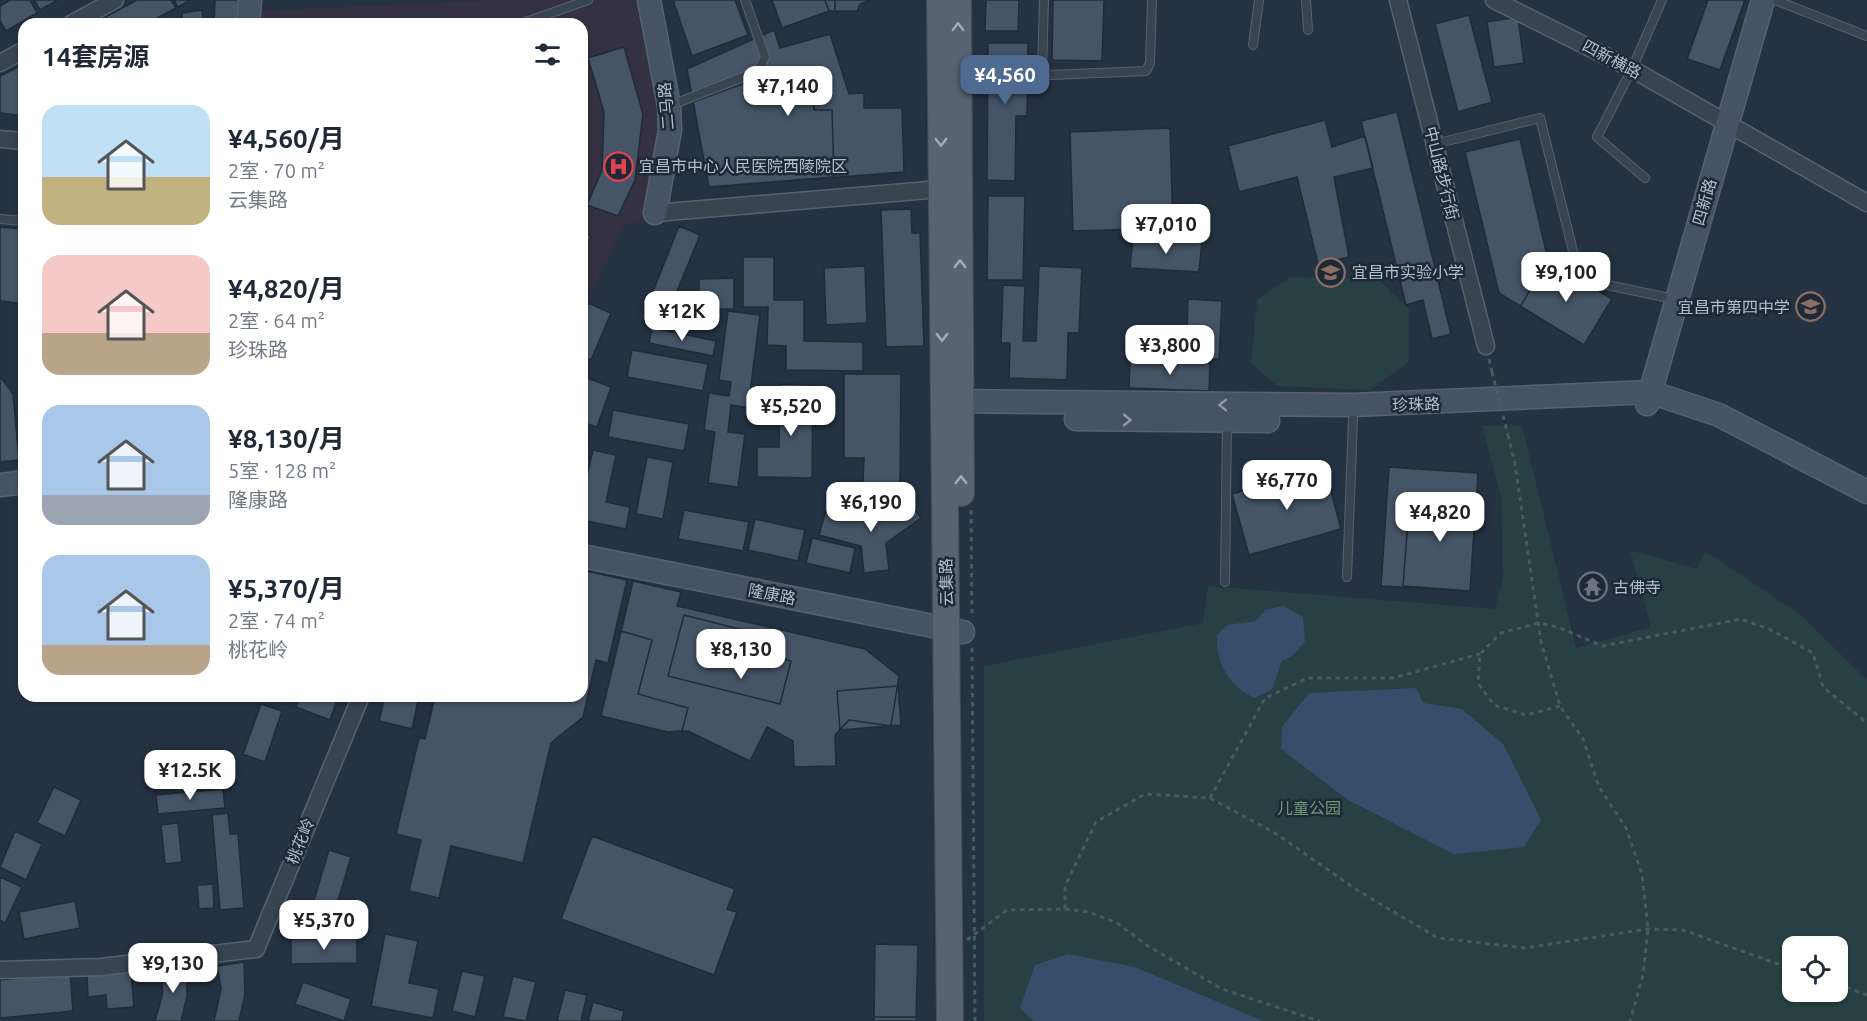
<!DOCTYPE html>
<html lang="zh">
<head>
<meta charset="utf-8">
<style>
  :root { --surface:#fff; --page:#f6f6f7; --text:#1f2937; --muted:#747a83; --accent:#4f6a90 }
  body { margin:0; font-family:Ubuntu,"Noto Sans SC",sans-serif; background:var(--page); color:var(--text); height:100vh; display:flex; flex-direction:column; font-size:22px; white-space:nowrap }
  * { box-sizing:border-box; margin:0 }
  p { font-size:20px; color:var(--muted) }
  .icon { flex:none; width:33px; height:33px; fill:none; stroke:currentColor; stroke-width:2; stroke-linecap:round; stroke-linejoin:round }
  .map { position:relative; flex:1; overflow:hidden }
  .details { position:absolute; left:18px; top:18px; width:570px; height:684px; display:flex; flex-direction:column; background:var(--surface); border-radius:18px; box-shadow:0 2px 4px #0004 }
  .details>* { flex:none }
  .buttons { position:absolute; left:1782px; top:936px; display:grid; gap:12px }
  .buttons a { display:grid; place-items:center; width:66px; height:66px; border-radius:12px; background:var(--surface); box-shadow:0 2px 4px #0004; font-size:30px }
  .price { position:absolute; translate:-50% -51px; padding:0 14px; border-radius:12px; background:#fff; color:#222; font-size:20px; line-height:39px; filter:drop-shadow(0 2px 3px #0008) }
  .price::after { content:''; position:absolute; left:50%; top:36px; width:18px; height:14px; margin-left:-9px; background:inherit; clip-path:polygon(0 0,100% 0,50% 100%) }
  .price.on { background:var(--accent); color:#fff }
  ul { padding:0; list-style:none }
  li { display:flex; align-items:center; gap:18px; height:150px; padding:0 24px }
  li span { display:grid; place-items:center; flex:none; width:168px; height:120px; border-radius:18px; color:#555 }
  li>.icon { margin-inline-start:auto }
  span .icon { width:72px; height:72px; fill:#fffc; stroke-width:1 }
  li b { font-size:26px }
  h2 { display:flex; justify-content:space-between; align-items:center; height:72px; padding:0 24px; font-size:26px }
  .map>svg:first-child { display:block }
  .medical { fill:#333142 }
  .green { fill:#264043; fill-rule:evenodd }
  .water { fill:#374e6a }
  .building { fill:#455466; stroke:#1f2b38; stroke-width:1.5 }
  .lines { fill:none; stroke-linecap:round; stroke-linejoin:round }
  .lane-casing { stroke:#56626f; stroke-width:10 }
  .street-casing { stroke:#56626f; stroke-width:19 }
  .secondary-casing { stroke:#56626f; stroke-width:25 }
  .primary-casing { stroke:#424d5a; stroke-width:28 }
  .path { stroke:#455d5f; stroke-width:3; stroke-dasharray:4.5 4.5; stroke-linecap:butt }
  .lane { stroke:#394451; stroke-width:8 }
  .street { stroke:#394451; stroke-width:16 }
  .secondary { stroke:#465364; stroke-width:22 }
  .primary { stroke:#576371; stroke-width:26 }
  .path-bridge { stroke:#455d5f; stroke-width:3; stroke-dasharray:4.5 4.5; stroke-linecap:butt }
  .oneway { stroke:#a2adba }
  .oneway2 { stroke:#8e99a8 }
  .labels { text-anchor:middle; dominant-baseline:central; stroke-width:5; stroke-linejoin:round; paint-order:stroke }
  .street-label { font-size:16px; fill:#b5bfcc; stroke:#1d2937 }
  .poi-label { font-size:16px; fill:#b5bfcc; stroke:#1d2937; text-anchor:start }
  .park-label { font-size:16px; fill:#6b9e75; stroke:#1d2937 }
</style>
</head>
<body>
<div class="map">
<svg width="1867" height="1021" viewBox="0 0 1867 1021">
  <rect width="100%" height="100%" fill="#243242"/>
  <path class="medical" d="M492 0H638L660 111 646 222 625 225 582 313V24H253L254 11Z"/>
  <path class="green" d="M1290 277 1378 279 1409 309V362L1370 390 1277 386 1251 363 1257 300Z
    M1522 425 1576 648 1651 627 1630 550 1697 569 1705 551 1801 615 1867 680V1021H984V666L1203 623 1208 586 1495 609 1503 578 1501 497 1482 426ZM1792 946H1838V992H1792Z"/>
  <path class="water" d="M1283 606 1303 617 1305 642 1292 656 1282 661 1272 689 1255 698C1230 688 1215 662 1217 635L1227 625 1256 621 1265 610Z
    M1416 688 1423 703 1462 709 1504 745 1541 820 1524 847 1454 854 1348 800 1281 749 1282 727 1309 693Z
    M1068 954 1135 967 1263 1021H1034L1020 1008 1035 965Z"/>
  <path class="building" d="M10 0H30L37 13 6 31 0 21V6Z
    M34 0H58L40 10Z
    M137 0H171L176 8 146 24H100L98 21Z
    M174 0H190L178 7Z
    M215 0H238L237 24H214Z
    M673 0H735L748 35 692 56Z
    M772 0H871L860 4 857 11H829L782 28Z
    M772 0H825L829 11 782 28Z
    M835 0H871L860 4 857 11H835Z
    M986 0H1019L1018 31H985Z
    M1053 0H1104L1102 61 1052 60Z
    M1708 0H1745L1720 70 1687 59Z
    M202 10 204 24H183L182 13Z
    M1469 15 1492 102 1458 112 1435 24Z
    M1518 17 1524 63 1494 67 1487 22Z
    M774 30 780 48 830 34 849 94 864 93V108H902L904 172 709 187 687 69Z
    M988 43H1028L1027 116H1016L1015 181 987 180Z
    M624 47 643 114 635 180 618 216 587 205 602 170 604 112 588 58Z
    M24 64V116L0 113V76Z
    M770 74 777 97 813 96 814 110H832L834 177 709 187 693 102Z
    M1397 112 1451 334 1432 339 1423 300 1406 305 1361 121Z
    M1325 120 1332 147 1365 136 1373 168 1334 177 1349 257 1318 264 1297 177 1239 192 1228 146Z
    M1170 128 1173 228 1073 231 1070 132Z
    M1520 139 1548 260 1612 299 1584 345 1499 293 1465 152Z
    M988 196H1025L1023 280H987Z
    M911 209 912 233H920L924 346 886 347 881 210Z
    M679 226 700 235 664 323 644 314Z
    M0 227 24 229V304L0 301Z
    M582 232 591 236 582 257Z
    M1133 237 1202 242 1199 272 1130 268Z
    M743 257H774V300H804V341L863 342V371L786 370V346L767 345 768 307H743Z
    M1548 260 1612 299 1584 345 1520 307Z
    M865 266 867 323 826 325 824 268Z
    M1039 266 1082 268 1079 333H1068L1067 380 1009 378 1010 343H1001L1003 285 1025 286 1023 341H1036Z
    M734 278V309H699V279Z
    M1188 299 1222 301 1219 359 1186 357Z
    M588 303 611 313 591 360 582 356V318Z
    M728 311 760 315 748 408 731 405 728 432 745 434 738 487 708 483 715 432 704 430 709 393 729 396 731 382 719 380Z
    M652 328 716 341 713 356 649 343Z
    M632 350 708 364 703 391 627 377Z
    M1130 360 1210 363 1209 391 1129 388Z
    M844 374H901L900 483H863L864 458H844Z
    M0 376 13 394 19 460 0 462Z
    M582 376 611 387 597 427 582 422Z
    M780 384 813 385 812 478 757 477V447H779Z
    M613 410 689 424 684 451 608 437Z
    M593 450 616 455 606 502 630 507 626 529 582 520V497Z
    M647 457 673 462 663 519 636 514Z
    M1389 467 1478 473 1470 591 1381 586Z
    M1325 468 1341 529 1249 555 1232 494Z
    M1410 494 1476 499 1470 591 1403 586Z
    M906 498 921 518 886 543 889 570 864 573 861 546 819 535 826 510 872 522Z
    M684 510 749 522 743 551 678 539Z
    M755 519 805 530 798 561 748 550Z
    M812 538 855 548 850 573 806 563Z
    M582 570 627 580 608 663 596 660 583 717 551 743 523 863 451 846 439 898 409 891 421 840 396 834 419 738 425 739 435 696H582Z
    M633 581 681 592 677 606 865 649 899 676 891 726 849 720 835 735 836 766 794 767 793 741 767 727 750 761 688 731 668 732 601 716Z
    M684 615 751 632 747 650 791 661 780 704 668 676Z
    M621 631 652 640 638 694 688 708 682 731 668 732 601 716Z
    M898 686 901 725 840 730 837 691Z
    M300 696H326L337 700 330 720 296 707Z
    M385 696H419L412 729 379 721Z
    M261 704 282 711 265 762 243 754Z
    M54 787 81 800 65 836 37 823Z
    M223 789 225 808 158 814 156 795Z
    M228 813 230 834H238L244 908 220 910 212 815Z
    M178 823 182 862 165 864 161 825Z
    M15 831 42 844 26 880 0 867Z
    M592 836 735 889 727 909 737 912 714 975 561 919Z
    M329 850 351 857 330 927 308 920Z
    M0 877 22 887 5 923 0 920Z
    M213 884 214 908 199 909 197 885Z
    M75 901 80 928 24 939 19 912Z
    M385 934 418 941 409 983 439 989 433 1018 371 1006Z
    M357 938V963L291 964V939Z
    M875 944 918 945 916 1021H874Z
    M875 944 918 945 916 1017H874Z
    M244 962 245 994 239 1021H214L221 989 217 966Z
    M159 967 187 968V996L181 1021H155L163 992Z
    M462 971 485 976 475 1017 452 1011Z
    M131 972 134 1007 107 1009 106 995 88 997 87 975Z
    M70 973 73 1011 0 1018V980Z
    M513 976 536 982 526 1021 503 1017Z
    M303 982 351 999 344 1021 295 1004Z
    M565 990 587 995 581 1021H557Z
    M593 1002 624 1011 622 1021H588Z"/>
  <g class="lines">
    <defs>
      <path id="lane" d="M1044 0 1042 70 1050 75 1146 71 1150 63 1152 0
        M1306 0 1308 30
        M1775 0 1867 36
        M520 24 588 0
        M1253 45 1259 0
        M669 106 758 71 765 57 745 0
        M1435 144 1540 118 1576 263 1598 283 1674 299
        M1645 178 1597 137 1632 69 1662 0
        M0 219 24 221
        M1347 577 1353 419
        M1225 582 1227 422"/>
      <path id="street" d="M1398 0 1486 346
        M1494 0 1632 69 1867 203
        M71 24 115 0
        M0 63 24 50
        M0 139 24 141
        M655 213 941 189
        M0 970 101 967 256 949 361 696"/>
      <path id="secondary" d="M649 0 669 106 670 130 655 213
        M248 24 250 0
        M944 401 1353 405 1650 392 1719 415 1867 492
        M1647 404 1763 0
        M1076 419 1268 421
        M0 485 24 482
        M582 556 963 632"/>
      <path id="primary" d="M940 0 950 1021
        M958 0 961 493"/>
    </defs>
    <use href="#lane" class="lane-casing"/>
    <use href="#street" class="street-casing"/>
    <use href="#secondary" class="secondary-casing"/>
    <use href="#primary" class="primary-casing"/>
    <path class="path" d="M1489 359 1492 372
      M1508 435 1515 464 1541 642 1560 706 1583 739 1599 787 1626 828 1642 874 1648 929 1643 975 1630 1021
      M971 510 972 617
      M972 648 975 1021
      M1560 706 1526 715 1494 705 1478 683 1480 654 1501 633 1539 623 1558 627 1603 646 1741 619 1769 629 1813 653 1823 687 1867 723
      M1210 798 1265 698 1308 678H1393L1480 654
      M1065 909V886L1096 822 1145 794 1210 798 1275 833 1360 892 1438 938 1525 948 1648 929 1683 930 1792 969
      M967 940 1007 910 1065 909 1089 912 1117 923 1148 946 1222 989 1319 1021
      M1838 984 1867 995"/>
    <use href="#lane" class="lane"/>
    <use href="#street" class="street"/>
    <use href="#secondary" class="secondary"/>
    <use href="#primary" class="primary"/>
    <path class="path-bridge" d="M1492 372 1508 435"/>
  </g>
  <defs><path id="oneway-chevron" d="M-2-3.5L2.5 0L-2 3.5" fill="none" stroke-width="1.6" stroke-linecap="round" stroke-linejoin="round" transform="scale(1.5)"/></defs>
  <g class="oneway">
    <use href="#oneway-chevron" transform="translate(958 27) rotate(-90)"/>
    <use href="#oneway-chevron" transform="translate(941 142) rotate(90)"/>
    <use href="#oneway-chevron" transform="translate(960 264) rotate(-90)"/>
    <use href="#oneway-chevron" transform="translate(942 337) rotate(90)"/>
    <use href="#oneway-chevron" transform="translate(961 480) rotate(-90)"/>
  </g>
  <g class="oneway2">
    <use href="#oneway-chevron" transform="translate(1223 405) rotate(-179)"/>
    <use href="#oneway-chevron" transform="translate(1127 420) rotate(1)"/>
  </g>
  <defs>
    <symbol id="hospital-ring" viewBox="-11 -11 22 22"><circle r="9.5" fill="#1d2937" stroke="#e0444e" stroke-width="1.5"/><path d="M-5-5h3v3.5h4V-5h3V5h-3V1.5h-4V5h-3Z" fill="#e0444e"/></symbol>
    <symbol id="school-ring" viewBox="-11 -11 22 22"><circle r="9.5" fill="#1d2937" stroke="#8d6e63" stroke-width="1.5"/><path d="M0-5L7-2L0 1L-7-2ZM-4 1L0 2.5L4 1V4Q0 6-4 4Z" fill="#8d6e63"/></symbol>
    <symbol id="temple-ring" viewBox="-11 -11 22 22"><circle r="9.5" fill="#1d2937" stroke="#6b7280" stroke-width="1.5"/><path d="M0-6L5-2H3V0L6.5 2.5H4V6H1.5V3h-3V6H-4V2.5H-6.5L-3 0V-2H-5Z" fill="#6b7280"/></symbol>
  </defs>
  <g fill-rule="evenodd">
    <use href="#hospital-ring" x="602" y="150" width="33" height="33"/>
    <use href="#school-ring" x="1314" y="256" width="33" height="33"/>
    <use href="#school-ring" x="1794" y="290" width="33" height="33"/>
    <use href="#temple-ring" x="1576" y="570" width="33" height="33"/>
  </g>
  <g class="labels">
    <g class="street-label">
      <text transform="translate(1612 59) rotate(28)">四新横路</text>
      <text transform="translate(666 106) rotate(-95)">二马路</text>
      <text transform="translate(1442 173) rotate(76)">中山路步行街</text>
      <text transform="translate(1704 202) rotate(-74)">四新路</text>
      <text transform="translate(1416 404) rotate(-2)">珍珠路</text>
      <text transform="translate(946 582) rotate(-91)">云集路</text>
      <text transform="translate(772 594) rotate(11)">隆康路</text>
      <text transform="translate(300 841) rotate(-68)">桃花岭</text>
    </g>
    <g class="poi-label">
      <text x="639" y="166">宜昌市中心人民医院西陵院区</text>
      <text x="1352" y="272">宜昌市实验小学</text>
      <text x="1790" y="307" text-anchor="end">宜昌市第四中学</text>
      <text x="1613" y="587">古佛寺</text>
    </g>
    <g class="park-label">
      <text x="1309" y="808">儿童公园</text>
    </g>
  </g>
</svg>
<div class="buttons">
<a><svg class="icon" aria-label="locate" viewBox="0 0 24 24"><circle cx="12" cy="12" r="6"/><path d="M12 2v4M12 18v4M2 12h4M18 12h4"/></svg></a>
</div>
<b class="price on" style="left:1005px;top:106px">¥4,560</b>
<b class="price" style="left:788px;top:117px">¥7,140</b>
<b class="price" style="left:1166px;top:255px">¥7,010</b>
<b class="price" style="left:1566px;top:303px">¥9,100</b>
<b class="price" style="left:682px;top:342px">¥12K</b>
<b class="price" style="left:1170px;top:376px">¥3,800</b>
<b class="price" style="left:791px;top:437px">¥5,520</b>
<b class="price" style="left:1287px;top:511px">¥6,770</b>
<b class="price" style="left:871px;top:533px">¥6,190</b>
<b class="price" style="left:1440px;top:543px">¥4,820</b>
<b class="price" style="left:741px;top:680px">¥8,130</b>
<b class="price" style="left:190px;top:801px">¥12.5K</b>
<b class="price" style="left:324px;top:951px">¥5,370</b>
<b class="price" style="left:173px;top:994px">¥9,130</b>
<section class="details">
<h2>14套房源<svg class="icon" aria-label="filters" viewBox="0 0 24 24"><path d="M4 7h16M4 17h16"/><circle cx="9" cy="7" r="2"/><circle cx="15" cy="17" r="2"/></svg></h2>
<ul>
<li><span style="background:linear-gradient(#bfe0f5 60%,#c2b280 0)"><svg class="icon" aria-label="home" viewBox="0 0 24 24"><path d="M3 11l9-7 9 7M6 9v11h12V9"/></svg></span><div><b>¥4,560/月</b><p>2室 · 70 m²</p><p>云集路</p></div></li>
<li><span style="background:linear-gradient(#f6c9c9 65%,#b9a48a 0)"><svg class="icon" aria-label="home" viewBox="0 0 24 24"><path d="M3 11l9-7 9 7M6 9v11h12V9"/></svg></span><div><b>¥4,820/月</b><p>2室 · 64 m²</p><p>珍珠路</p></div></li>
<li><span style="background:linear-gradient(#a9c7e8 75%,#9aa5b1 0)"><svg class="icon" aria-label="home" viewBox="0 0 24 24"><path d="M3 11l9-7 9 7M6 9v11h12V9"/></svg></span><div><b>¥8,130/月</b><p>5室 · 128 m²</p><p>隆康路</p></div></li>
<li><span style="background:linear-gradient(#a9c7e8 75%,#b9a48a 0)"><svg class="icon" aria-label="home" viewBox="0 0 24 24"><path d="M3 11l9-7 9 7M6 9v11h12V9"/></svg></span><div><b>¥5,370/月</b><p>2室 · 74 m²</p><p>桃花岭</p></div></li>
</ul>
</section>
</div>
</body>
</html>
